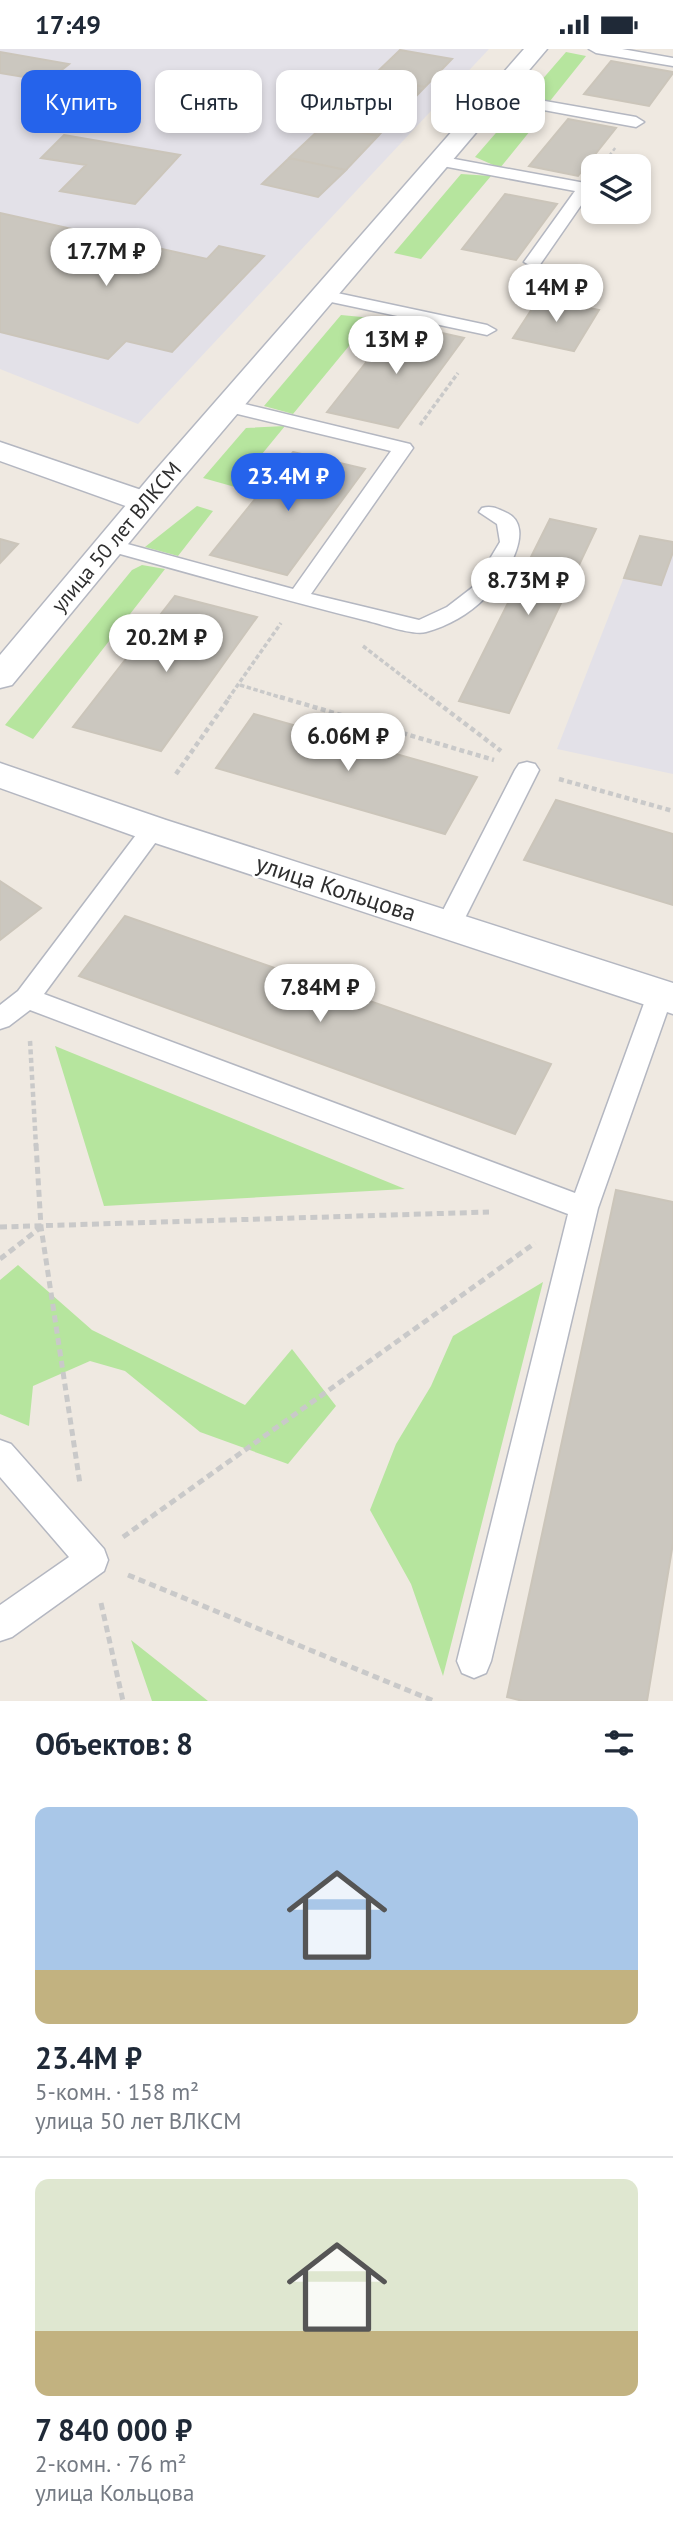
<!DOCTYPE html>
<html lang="ru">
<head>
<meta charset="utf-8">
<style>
  :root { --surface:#fff; --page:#f2f2f3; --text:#1f2937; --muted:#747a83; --line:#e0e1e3; --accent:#2563eb }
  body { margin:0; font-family:"PT Sans",sans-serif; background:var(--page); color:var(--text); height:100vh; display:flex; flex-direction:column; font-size:26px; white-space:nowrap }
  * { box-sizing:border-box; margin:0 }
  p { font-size:23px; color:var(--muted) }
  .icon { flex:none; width:38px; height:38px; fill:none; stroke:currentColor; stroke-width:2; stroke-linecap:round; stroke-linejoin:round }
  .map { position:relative; height:1652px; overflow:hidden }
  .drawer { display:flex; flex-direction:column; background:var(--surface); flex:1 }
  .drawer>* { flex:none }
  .top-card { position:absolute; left:21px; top:21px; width:632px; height:63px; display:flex; gap:14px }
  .fabs { position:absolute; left:581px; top:105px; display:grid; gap:14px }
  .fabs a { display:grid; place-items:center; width:70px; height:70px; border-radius:14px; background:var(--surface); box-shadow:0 4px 10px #0003; font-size:35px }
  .price { position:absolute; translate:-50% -60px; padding:0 16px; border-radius:24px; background:#fff; color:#222; font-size:23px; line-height:46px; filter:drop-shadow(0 2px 4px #0008) }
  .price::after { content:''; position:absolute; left:50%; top:42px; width:21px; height:16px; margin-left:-10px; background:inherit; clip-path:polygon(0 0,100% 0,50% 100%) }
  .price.current { background:var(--accent); color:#fff }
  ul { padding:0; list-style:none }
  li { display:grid; align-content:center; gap:14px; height:371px; padding:0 35px }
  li+li { border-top:2px solid var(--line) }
  li span { display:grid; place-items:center; height:217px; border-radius:14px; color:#555 }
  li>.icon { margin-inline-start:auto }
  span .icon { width:126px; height:126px; fill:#fffc; stroke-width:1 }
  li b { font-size:30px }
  h2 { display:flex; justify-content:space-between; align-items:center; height:84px; padding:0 35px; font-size:30px }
  .chip { padding:0 24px; border-radius:14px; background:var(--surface); box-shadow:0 4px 10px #0003; font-size:24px; line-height:63px }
  .chip.current { background:var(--accent); color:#fff }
  .status { display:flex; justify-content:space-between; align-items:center; height:49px; padding:0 35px; background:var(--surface); direction:ltr }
  .status svg { height:19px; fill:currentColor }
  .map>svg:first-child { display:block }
  .industrial { fill:#e3e1e8 }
  .green { fill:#b6e59e }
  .building { fill:#cbc7bf; stroke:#cbc5ba; stroke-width:2 }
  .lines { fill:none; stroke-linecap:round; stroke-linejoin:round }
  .service-casing { stroke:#b4b7c1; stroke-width:3 }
  .minor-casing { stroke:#b4b7c1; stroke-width:3 }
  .tertiary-casing { stroke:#b4b7c1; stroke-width:3 }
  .path-far3 { stroke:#c9c9c9; stroke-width:2.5; stroke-dasharray:3.5 2.5; stroke-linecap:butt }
  .path-far2 { stroke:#c9c9c9; stroke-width:3.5; stroke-dasharray:4.5 2.5; stroke-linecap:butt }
  .path-far1 { stroke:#c9c9c9; stroke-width:4.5; stroke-dasharray:5 3.5; stroke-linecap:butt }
  .path { stroke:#c9c9c9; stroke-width:5; stroke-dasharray:7 4.5; stroke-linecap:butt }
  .service { fill:#fff; fill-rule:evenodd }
  .minor { fill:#fff; fill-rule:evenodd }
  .tertiary { fill:#fff; fill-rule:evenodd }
  .labels { text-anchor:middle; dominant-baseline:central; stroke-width:5; stroke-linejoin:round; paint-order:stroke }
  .far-street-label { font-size:21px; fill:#2e2e2e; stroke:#fff }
  .street-label { font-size:24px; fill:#2e2e2e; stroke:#fff }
</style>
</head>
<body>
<div class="status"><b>17:49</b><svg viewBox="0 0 49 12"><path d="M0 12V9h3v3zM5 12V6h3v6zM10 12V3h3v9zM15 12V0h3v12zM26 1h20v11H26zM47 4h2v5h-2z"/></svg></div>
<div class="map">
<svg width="673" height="1652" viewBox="0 0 673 1652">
  <rect width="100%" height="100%" fill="#efe9e1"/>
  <path class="industrial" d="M0 0H489L138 375 0 320Z
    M640 487 673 493V725L557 700Z"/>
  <path class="green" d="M566 3 586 7 550 52 527 48Z
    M547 61 500 119 475 108 515 62Z
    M461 125 491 127 421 210 394 204Z
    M341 266 372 269 293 365 264 357Z
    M285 377 235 438 203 429 246 379Z
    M197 457 213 462 178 507 145 498Z
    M142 516 165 520 33 690 5 676 132 521Z
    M55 997 405 1140 104 1157Z
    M18 1216 92 1281 245 1356 292 1300 336 1357 288 1415 200 1383 125 1322 90 1312 33 1337 29 1377 0 1365V1231Z
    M543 1233 443 1627 411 1535 370 1461 396 1395 431 1337 453 1287Z
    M131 1591 208 1652H152Z"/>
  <path class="building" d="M400 1 452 10 425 38 372 28Z
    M0 3 69 15 48 32 0 24Z
    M611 12 673 23V24L649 57 584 45Z
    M372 28 425 38 378 87 324 76Z
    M568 70 616 79 578 127 529 117Z
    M324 76 378 87 346 121 289 109Z
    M64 86 180 106 135 155 60 142 86 116 41 109Z
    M289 109 346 121 318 148 262 135Z
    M505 145 557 155 516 211 462 200Z
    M0 164 207 210 219 197 264 207 172 303 126 292 108 310 0 283Z
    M539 249 599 261 574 302 513 289Z
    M397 274 464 289 398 379 327 363Z
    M293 403 365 420 287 526 210 506Z
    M550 470 596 480 509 664 459 652Z
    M640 487 673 493V503L661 536 624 529Z
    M0 490 18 495 0 514Z
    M175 547 257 568 161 702 73 678Z
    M254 665 435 716 477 728 445 785 216 719Z
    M556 751 673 785V856L524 811Z
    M0 832 41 859 0 891Z
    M125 867 551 1015 515 1085 79 927Z
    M616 1141 673 1153V1494L647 1652H523L507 1648Z"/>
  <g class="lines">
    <defs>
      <path id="service" d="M589 0H622L673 9V17L596 4Z
        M494 43 636 68 644 73 636 78 489 51 486 48 489 45Z
        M438 107 585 134 593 139 539 217 533 218 524 213 575 142 432 115 430 112Z
        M323 241 487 276 496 281 487 286 317 250 314 246 317 242Z
        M228 351 410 395 413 399 311 545 419 571 447 558 473 538 500 493 497 475 479 463 482 459C492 456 498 460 507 464 538 479 503 533 485 549 469 565 448 577 426 583 413 587 378 574 364 571 276 549 189 524 102 500L99 496 102 492 109 490 293 540 391 402 221 361 219 357 221 353Z
        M527 713 535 715 539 721 462 875 458 881 449 884 440 881 436 875 515 721 519 715Z
        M153 772 161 774 165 780 161 786 44 945 575 1144 647 946 651 939 660 936 669 939 673 946 598 1159 491 1612 486 1624 474 1629 462 1624 457 1612 568 1165 30 961 9 977 0 980V956L18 942 145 774Z
        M0 1391 11 1395 104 1500 108 1511 104 1522 12 1588 0 1592V1556L69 1508 0 1428Z"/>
      <path id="minor" d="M0 393 156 446 161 453 156 460 145 462 134 460 0 412Z
        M0 714 166 771 673 934V965L140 789 0 739Z"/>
      <path id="tertiary" d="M524 0H547L175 438 12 636 0 639V606L153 424Z"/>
    </defs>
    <use href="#service" class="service-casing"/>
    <use href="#minor" class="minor-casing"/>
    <use href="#tertiary" class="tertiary-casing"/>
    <path class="path-far3" d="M602 116 616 98"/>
    <path class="path-far2" d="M420 376 458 324
      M363 597 432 650
      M240 636 286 650
      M228 650 281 574"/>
    <path class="path-far1" d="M280 648 494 711
      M430 648 501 702
      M176 725 230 648
      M559 730 673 762
      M30 992 36 1097"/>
    <path class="path" d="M36 1095 41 1178 80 1435
      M0 1178 489 1163
      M0 1210 40 1179
      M123 1488 535 1194
      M128 1526 434 1652
      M101 1554 123 1652"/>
    <use href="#service" class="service"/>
    <use href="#minor" class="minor"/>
    <use href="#tertiary" class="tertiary"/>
  </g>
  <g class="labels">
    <g class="far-street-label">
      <text transform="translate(116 488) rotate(-50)">улица 50 лет ВЛКСМ</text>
    </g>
    <g class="street-label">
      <text transform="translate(336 839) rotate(18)">улица Кольцова</text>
    </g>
  </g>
</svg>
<div class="fabs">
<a><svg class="icon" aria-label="layers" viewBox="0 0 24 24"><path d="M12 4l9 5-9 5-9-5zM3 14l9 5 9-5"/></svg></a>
</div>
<b class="price" style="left:106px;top:239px">17.7M ₽</b>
<b class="price" style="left:556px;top:275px">14M ₽</b>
<b class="price" style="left:396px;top:327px">13M ₽</b>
<b class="price current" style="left:288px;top:464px">23.4M ₽</b>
<b class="price" style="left:528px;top:568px">8.73M ₽</b>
<b class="price" style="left:166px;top:625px">20.2M ₽</b>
<b class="price" style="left:348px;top:724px">6.06M ₽</b>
<b class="price" style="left:320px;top:975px">7.84M ₽</b>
<div class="top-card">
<a class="chip current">Купить</a>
<a class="chip">Снять</a>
<a class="chip">Фильтры</a>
<a class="chip">Новое</a>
</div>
</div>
<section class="drawer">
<h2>Объектов: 8<svg class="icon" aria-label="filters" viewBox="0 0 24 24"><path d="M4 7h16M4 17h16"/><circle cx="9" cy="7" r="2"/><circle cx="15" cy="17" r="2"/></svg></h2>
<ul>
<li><span style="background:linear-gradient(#a9c7e8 75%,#c2b280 0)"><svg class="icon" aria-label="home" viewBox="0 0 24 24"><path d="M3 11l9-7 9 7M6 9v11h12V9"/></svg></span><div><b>23.4M ₽</b><p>5-комн. · 158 m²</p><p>улица 50 лет ВЛКСМ</p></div></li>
<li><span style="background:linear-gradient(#dfe7d0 70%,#c2b280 0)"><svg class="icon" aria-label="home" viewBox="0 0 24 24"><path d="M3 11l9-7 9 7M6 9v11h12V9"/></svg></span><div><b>7 840 000 ₽</b><p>2-комн. · 76 m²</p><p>улица Кольцова</p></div></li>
</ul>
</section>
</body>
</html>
